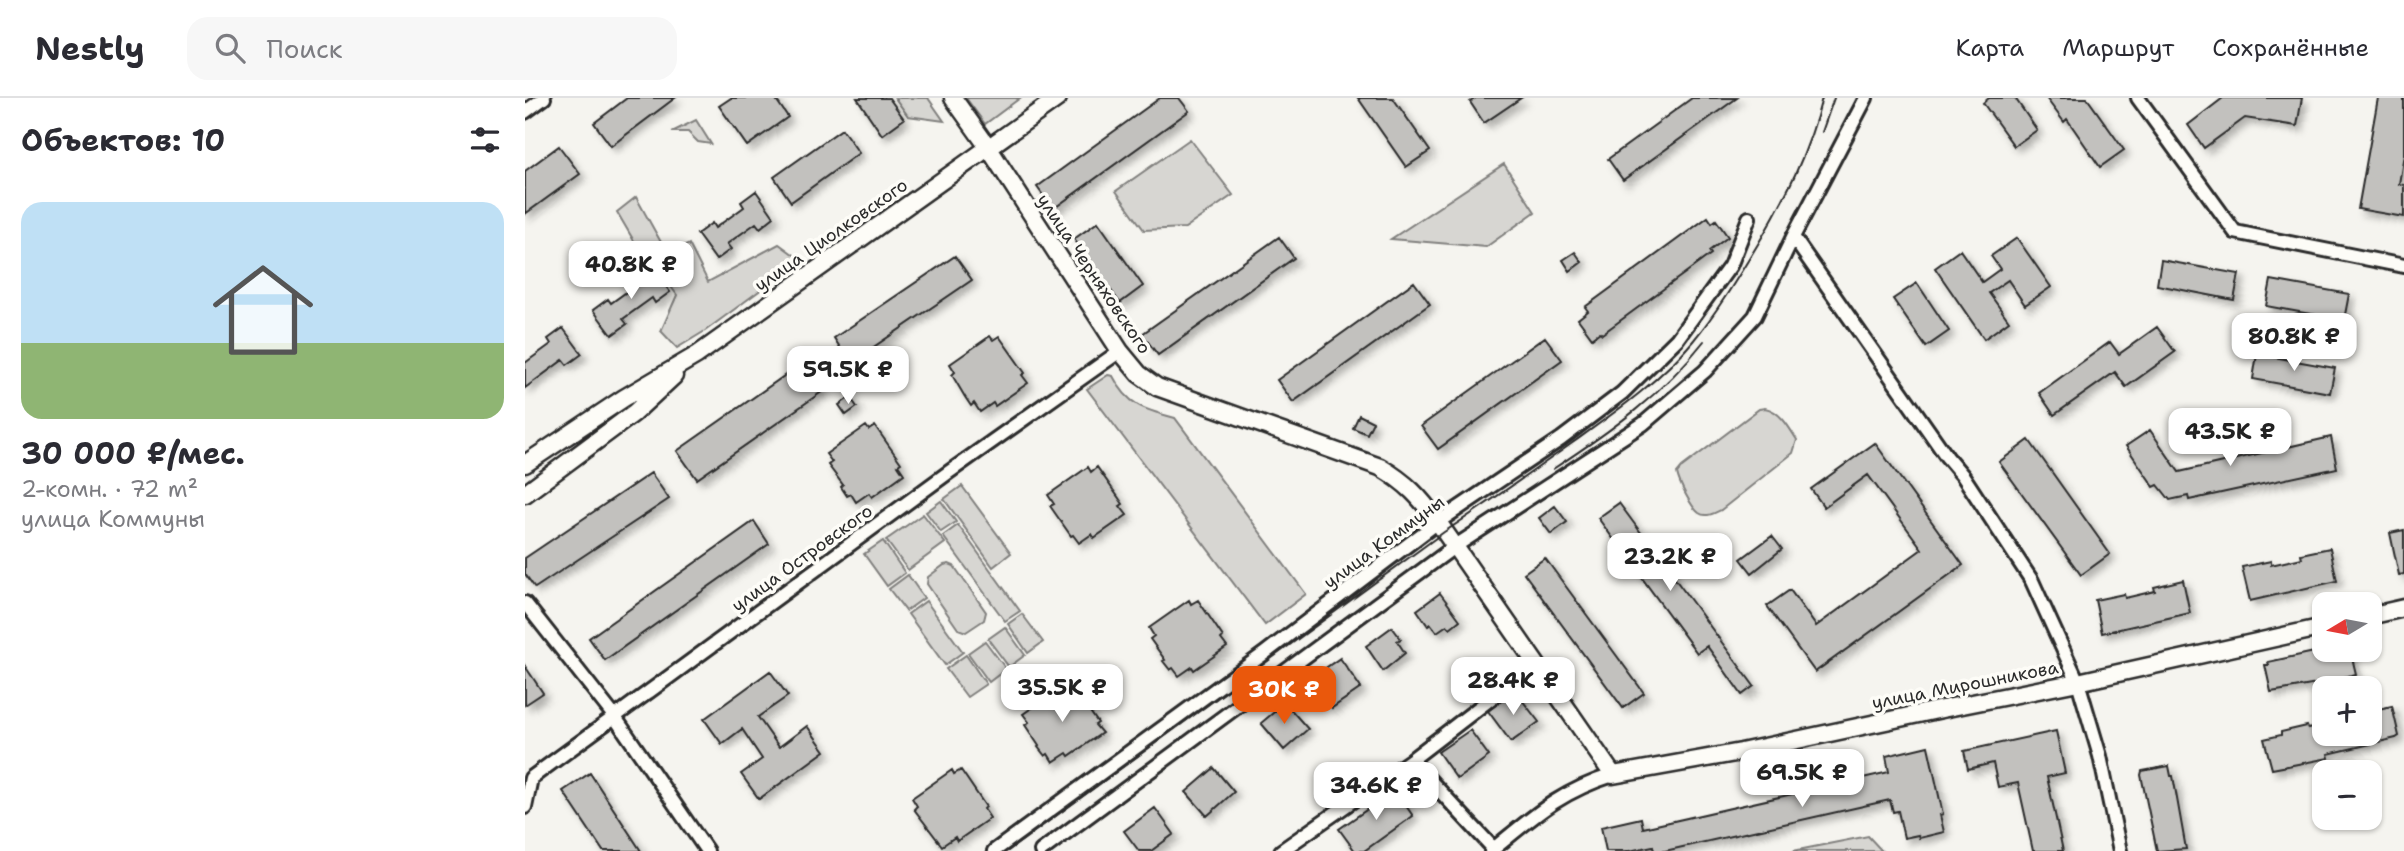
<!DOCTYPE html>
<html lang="ru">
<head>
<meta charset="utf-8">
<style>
  :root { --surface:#fff; --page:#f7f7f7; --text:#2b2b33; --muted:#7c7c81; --line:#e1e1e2; --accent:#ea580c }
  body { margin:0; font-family:"Shantell Sans",sans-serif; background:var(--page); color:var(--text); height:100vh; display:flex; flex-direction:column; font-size:26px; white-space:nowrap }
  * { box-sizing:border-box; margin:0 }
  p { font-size:23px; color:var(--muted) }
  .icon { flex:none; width:38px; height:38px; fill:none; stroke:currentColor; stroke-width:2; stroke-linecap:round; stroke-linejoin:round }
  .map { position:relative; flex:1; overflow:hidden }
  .sheet { display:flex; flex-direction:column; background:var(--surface); width:525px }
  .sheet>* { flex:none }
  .needle { width:46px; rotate:260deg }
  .tools { position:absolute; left:1787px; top:494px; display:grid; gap:14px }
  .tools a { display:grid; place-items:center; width:70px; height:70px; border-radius:14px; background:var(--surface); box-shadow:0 2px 5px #0004; font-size:35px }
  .price { position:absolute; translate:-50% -60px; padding:0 16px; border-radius:14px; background:#fff; color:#222; font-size:23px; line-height:46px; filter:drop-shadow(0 2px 4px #0008) }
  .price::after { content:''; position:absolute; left:50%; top:42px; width:21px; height:16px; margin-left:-10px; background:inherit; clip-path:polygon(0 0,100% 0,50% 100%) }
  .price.active { background:var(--accent); color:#fff }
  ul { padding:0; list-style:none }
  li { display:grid; align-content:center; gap:14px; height:371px; padding:0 21px }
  li span { display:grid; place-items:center; height:217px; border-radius:21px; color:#555 }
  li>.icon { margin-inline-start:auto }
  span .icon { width:126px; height:126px; fill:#fffc; stroke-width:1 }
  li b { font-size:30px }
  h2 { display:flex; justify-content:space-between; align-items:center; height:84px; padding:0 21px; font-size:30px }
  header { display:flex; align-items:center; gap:42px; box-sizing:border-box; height:98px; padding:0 35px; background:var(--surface); border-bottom:2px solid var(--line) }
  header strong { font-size:33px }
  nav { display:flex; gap:38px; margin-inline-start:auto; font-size:24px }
  .search { width:490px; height:63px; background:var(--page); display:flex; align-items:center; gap:18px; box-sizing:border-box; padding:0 24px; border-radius:21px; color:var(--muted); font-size:26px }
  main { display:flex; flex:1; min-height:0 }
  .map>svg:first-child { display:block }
  .green { fill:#d7d6d2; stroke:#81807e; stroke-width:2 }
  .building { fill:#c2c1be; stroke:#2b2b2b; stroke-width:2; filter:url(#shadow) }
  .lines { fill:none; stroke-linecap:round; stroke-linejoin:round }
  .street-casing { stroke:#2b2b2b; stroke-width:18 }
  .secondary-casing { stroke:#2b2b2b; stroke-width:21 }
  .street { stroke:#fdfcf7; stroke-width:12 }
  .secondary { stroke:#fdfcf7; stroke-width:16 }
  .tram { stroke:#2b2b2b; stroke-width:2 }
  .labels { text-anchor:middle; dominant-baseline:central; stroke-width:7; stroke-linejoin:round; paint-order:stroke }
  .street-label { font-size:18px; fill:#2b2b2b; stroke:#fdfcf7 }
</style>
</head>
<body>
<header>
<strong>Nestly</strong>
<div class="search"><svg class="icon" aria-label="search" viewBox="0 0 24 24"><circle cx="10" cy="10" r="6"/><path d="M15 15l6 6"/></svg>Поиск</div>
<nav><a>Карта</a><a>Маршрут</a><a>Сохранённые</a></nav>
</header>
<main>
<section class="sheet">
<h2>Объектов: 10<svg class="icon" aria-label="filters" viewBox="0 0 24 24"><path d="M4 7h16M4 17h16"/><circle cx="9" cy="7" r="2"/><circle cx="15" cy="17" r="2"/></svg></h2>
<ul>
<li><span style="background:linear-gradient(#bfe0f5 65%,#8fb573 0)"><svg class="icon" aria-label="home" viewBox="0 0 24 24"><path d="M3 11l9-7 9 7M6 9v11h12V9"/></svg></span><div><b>30 000 ₽/мес.</b><p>2-комн. · 72 m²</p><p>улица Коммуны</p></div></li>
</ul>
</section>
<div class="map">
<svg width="1879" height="753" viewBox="0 0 1879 753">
  <defs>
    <filter id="shadow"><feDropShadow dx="5" dy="5" stdDeviation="3.5" flood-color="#0004"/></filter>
  </defs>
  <rect width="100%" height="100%" fill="#f5f4ef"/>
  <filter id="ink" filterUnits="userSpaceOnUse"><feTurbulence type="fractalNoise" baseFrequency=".0143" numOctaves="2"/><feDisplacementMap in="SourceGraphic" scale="14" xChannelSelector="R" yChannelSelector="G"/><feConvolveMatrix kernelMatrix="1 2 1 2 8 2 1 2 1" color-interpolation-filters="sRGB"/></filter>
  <g filter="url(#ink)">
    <path class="green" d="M370 0H403L419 23 383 18Z
      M441 0H495L460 26Z
      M171 22 186 46 173 44 163 34H147Z
      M665 41 708 97 660 130 619 132 591 93Z
      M979 66 1010 114 961 149 866 141Z
      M111 99 143 157 164 146 183 184 254 146 276 162 180 233 152 250 136 233 152 197 128 164 105 181 94 170 116 155 92 114Z
      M583 277 588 278C603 308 620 312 650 320L781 496 740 527 562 291Z
      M1240 310C1255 313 1264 329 1272 342L1268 355 1196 412C1190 415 1181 420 1174 415 1166 409 1154 385 1152 375L1157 369 1234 311Z
      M437 388 486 455 468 469 419 401Z
      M416 403 431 424 416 434 401 414Z
      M398 416 420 445 383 472 361 442Z
      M433 427 495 513 480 523 418 438Z
      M358 443 380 475 362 488 339 456Z
      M424 466 429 468 461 514 459 522 441 534 433 531 402 486 403 479 419 467Z
      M383 477 399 500 381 513 364 491Z
      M401 503 438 554 420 567 383 516Z
      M497 516 518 544 503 555 483 526Z
      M480 529 500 557 484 569 463 541Z
      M460 543 481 571 464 584 443 555Z
      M441 557 461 586 442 599 421 571Z
      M1343 738 1357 753H1268Z"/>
    <path class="building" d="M102 0H150L86 48 69 25Z
      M206 0H250L263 19 222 48 194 8Z
      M332 0H364L379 21 357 37Z
      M635 0H654L664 13 528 111 512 89Z
      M833 0H868L905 53 881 69Z
      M951 0H996L959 25 945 4Z
      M1167 0H1212L1098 82 1083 61Z
      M1464 0H1490L1512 32 1489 48 1458 5Z
      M1521 0H1562L1599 52 1575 69 1542 21 1539 24Z
      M1698 0H1777L1772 28 1720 20 1679 50 1663 27Z
      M1853 0H1879V56L1874 86 1879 87V119L1833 111Z
      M317 31 334 55 266 104 249 79Z
      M34 48 55 76 0 116V73Z
      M231 93 249 119 235 130 231 125 202 146 206 151 191 162 172 136 187 125 190 130 219 109 216 104Z
      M1183 119 1187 125 1191 122 1203 139 1184 153 1186 156 1077 236 1075 234 1067 240 1053 221 1063 213 1060 209Z
      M573 124 618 188 595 205 549 141Z
      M754 139 769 160 633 257 617 236Z
      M1492 140 1526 189 1500 207 1483 182 1464 195 1484 223 1459 241 1410 170 1435 152 1457 184 1475 171 1466 158Z
      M1050 154 1057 164 1045 173 1038 162Z
      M430 158 447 182 325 265 309 240Z
      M1636 162 1714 176 1709 202 1632 187Z
      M127 169 145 194 130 205 127 200 98 221 102 226 87 237 68 212 83 201 86 205 115 184 112 180Z
      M1746 182 1824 196 1819 222 1741 208Z
      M889 184 905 206 768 304 752 282Z
      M1392 185 1424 233 1401 249 1368 201Z
      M1632 229 1650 254 1601 289 1590 274 1529 317 1514 295 1585 244 1594 256Z
      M38 230 57 256 42 267 38 262 0 290V265L26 246 23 241Z
      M465 238 468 242 474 238 500 275 497 277 503 285 470 308 468 305 455 314 449 305 446 308 440 299 427 277 430 274 425 266Z
      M1020 239 1037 262 913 351 896 328Z
      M1732 256 1810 270 1805 295 1728 281Z
      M279 264 298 293 172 381 152 353Z
      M325 299 332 309 321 317 314 307Z
      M834 317 848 324 842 336 828 330Z
      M1686 317 1693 328 1679 338 1671 327Z
      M341 328 344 332 350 328 376 365 373 367 379 376 347 399 344 395 331 404 326 396 322 398 316 389 318 387 303 367 307 364 301 356Z
      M1625 332 1654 374 1806 339 1812 370 1664 402 1663 398 1645 402 1633 387 1629 389 1601 348Z
      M1504 342 1585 456 1556 477 1474 364Z
      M1350 345 1438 467 1290 574 1242 508 1265 492 1291 528 1397 451 1343 377 1299 409 1286 391Z
      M563 369 566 374 572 369 598 406 595 408 602 417 569 440 567 436 554 445 548 437 546 438 525 408 529 406 523 397Z
      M126 375 144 401 10 490 0 476V460Z
      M1094 405 1229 588 1217 597 1182 548 1172 555 1073 420Z
      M1030 408 1042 424 1026 436 1014 420Z
      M229 423 244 446 80 562 64 540Z
      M1879 432V476L1874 477 1865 435Z
      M1247 438 1257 451 1227 475 1216 461Z
      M1805 450 1812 483 1725 503 1717 469 1746 463V467L1777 460 1776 456Z
      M1020 460 1119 595 1098 610 999 475Z
      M1658 482 1665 515 1577 535 1570 502 1599 496 1600 500 1630 493 1629 489Z
      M915 495 935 522 925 530 922 527 912 534 906 526 903 528 892 512Z
      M664 502 666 506 673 502 698 539 696 541 702 549 669 572 667 569 654 578 648 570 645 572 638 563 640 562 625 541 629 538 624 530Z
      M867 529 876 541 872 543 880 555 858 573 841 548Z
      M1803 551H1825L1831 576 1792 586 1746 594 1740 567H1744L1743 564Z
      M815 560 836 590 807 610 786 580Z
      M0 568 18 595 0 607Z
      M245 573 263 598 233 619 254 649 282 628 300 653 234 701 216 676 237 661 217 631 197 646 179 621Z
      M538 588 541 592 547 588 573 625 570 627 577 635 544 658 542 655 528 664 523 656 520 658 513 649 514 648 500 627 504 624 498 616Z
      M990 593 1014 624 986 644 963 613Z
      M760 605 783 631 759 652 736 625Z
      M1867 608 1874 638 1871 640 1803 656 1804 660 1747 671 1739 641 1756 637V634L1782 628 1783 631 1799 627V635H1844V613Z
      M945 632 964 658 932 681 913 654Z
      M1531 633 1540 675 1522 679 1538 753H1508L1493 685 1473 689 1468 665 1443 671 1439 653Z
      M1403 648 1418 716 1415 717 1419 734 1394 740 1393 737 1379 740 1373 713 1368 714 1365 702 1140 753H1129L1128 748 1104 753H1081L1076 729 1116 720 1118 730 1364 674 1361 658Z
      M1644 668 1646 678H1648L1661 751 1632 753 1616 677 1617 673Z
      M689 670 709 694 682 718 661 694Z
      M427 672 429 676 436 672 461 709 459 711 465 720 432 743 430 739 417 748 389 711 392 708 387 700Z
      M65 675 116 753H78L38 693Z
      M870 692 888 718 839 753H830L814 731Z
      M630 710 649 736 626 753H614L599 733Z"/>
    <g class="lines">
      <defs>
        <path id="street" d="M1613 0 1710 134 1879 168
          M0 14 19 0
          M1268 139 1422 359 1438 378 1507 483 1553 584 1575 658 1595 753
          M0 505 89 618 182 753
          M886 662 969 751
          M0 709 6 680 424 374 595 253
          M469 753 740 555 913 424 1036 341 1097 295 1152 241 1205 168 1224 120
          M516 753 929 449 1118 326 1180 273 1230 218 1268 139 1341 0
          M756 753 886 662 986 585
          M966 753C1009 718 1034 694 1088 677"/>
        <path id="secondary" d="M428 0 463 49 595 253 614 276 632 289 855 369C882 385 895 399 913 424L1088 677 1216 654 1417 611 1553 584 1799 529
          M0 366 99 300 172 257 533 0
          M0 396 109 315 149 278
          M1844 518 1879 510"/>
      </defs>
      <use href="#street" class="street-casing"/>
      <use href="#secondary" class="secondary-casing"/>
      <use href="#street" class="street"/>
      <use href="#secondary" class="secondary"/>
      <path class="tram" d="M1297 34 1309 0
        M1028 371C1084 334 1137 297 1179 243
        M483 753 919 434C962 406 1004 376 1046 346 1089 315 1134 284 1168 243 1193 213 1213 179 1233 146 1261 99 1284 53 1297 0"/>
    </g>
  </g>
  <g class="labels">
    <g class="street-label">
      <text transform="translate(306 137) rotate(-35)">улица Циолковского</text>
      <text transform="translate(569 176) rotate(56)">улица Черняховского</text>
      <text transform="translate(859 444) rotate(-36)">улица Коммуны</text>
      <text transform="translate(277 460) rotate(-36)">улица Островского</text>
      <text transform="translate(1440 587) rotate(-11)">улица Мирошникова</text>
    </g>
  </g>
</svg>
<div class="tools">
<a><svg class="needle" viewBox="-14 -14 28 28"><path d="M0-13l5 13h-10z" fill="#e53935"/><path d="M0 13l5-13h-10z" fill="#7c7c81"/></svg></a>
<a>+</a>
<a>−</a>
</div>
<b class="price" style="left:106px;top:203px">40.8K ₽</b>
<b class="price" style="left:1769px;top:275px">80.8K ₽</b>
<b class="price" style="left:323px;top:308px">59.5K ₽</b>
<b class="price" style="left:1705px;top:370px">43.5K ₽</b>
<b class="price" style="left:1145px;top:495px">23.2K ₽</b>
<b class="price" style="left:988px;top:619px">28.4K ₽</b>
<b class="price" style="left:537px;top:626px">35.5K ₽</b>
<b class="price active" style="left:759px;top:628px">30K ₽</b>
<b class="price" style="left:1277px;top:711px">69.5K ₽</b>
<b class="price" style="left:851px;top:724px">34.6K ₽</b>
</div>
</main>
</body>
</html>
